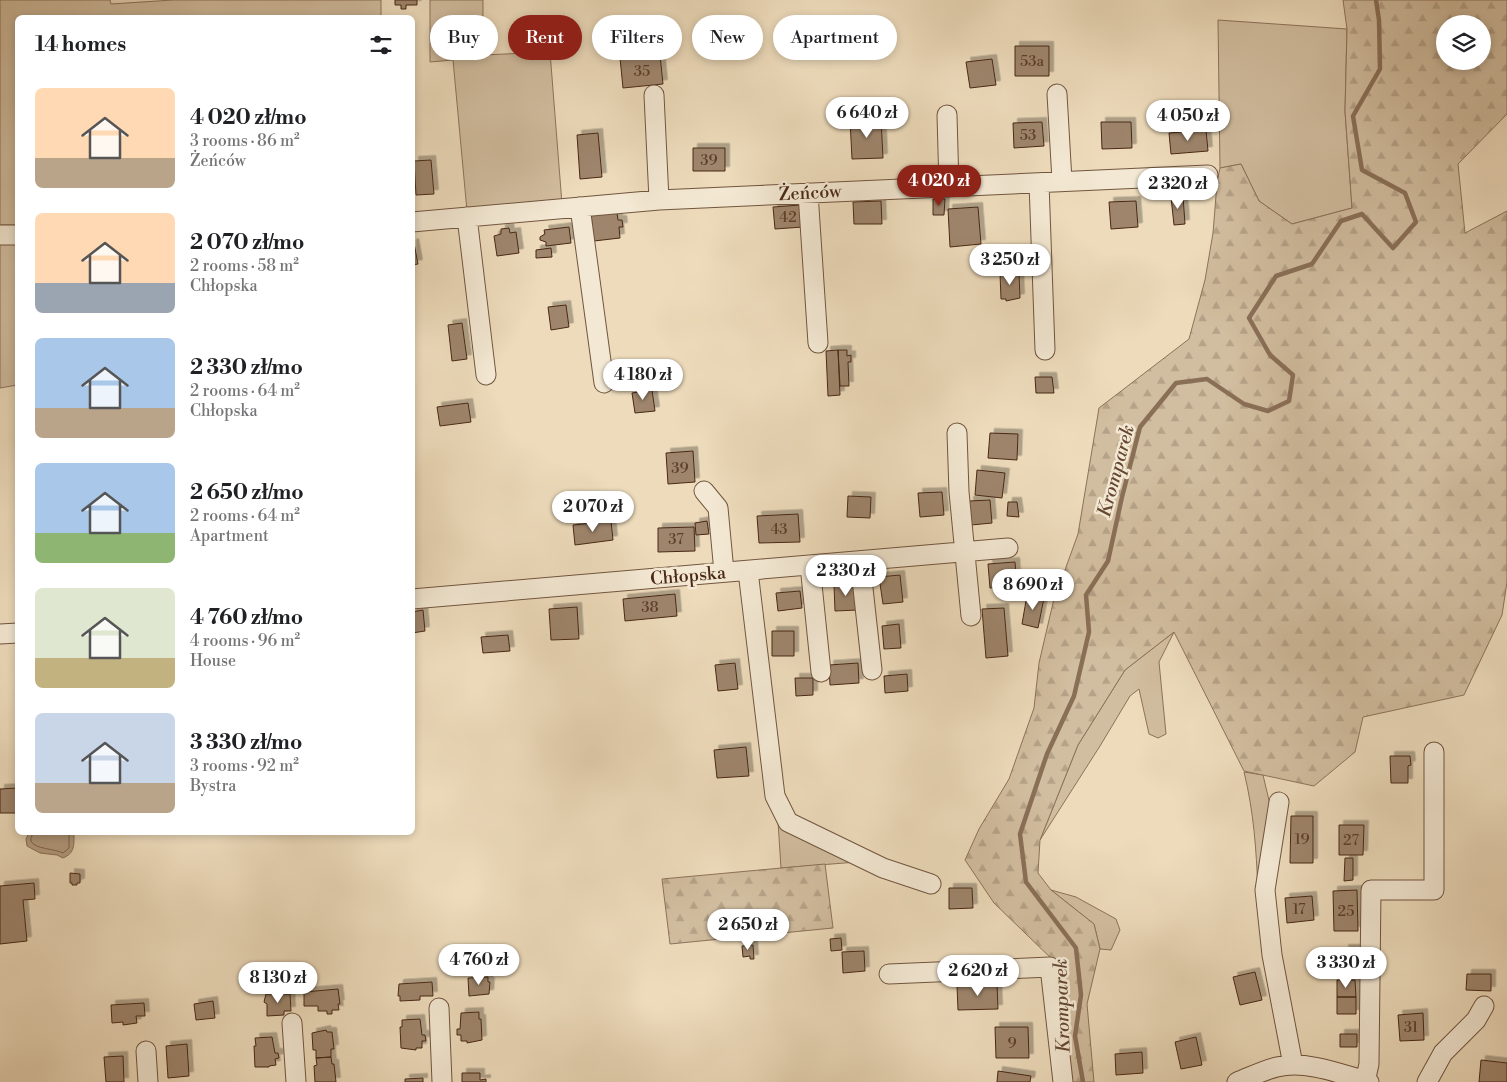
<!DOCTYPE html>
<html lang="en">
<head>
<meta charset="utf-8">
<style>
  :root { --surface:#fff; --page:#f6f6f6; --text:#202124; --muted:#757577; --accent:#8f2418 }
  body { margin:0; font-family:"Libre Bodoni",serif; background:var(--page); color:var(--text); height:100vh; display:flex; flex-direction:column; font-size:19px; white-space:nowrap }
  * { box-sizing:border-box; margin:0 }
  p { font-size:16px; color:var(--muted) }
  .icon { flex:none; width:28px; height:28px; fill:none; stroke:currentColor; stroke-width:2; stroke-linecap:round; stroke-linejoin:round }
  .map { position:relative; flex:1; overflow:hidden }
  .side { position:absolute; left:15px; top:15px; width:400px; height:820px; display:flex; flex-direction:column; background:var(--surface); border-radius:8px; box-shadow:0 2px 8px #0003 }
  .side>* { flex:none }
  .guide { position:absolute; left:430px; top:15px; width:475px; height:45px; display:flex; gap:10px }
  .tools { position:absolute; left:1436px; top:15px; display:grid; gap:10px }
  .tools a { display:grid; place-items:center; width:55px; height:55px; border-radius:50%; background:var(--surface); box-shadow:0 2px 8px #0003; font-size:25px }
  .price { position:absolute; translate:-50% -42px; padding:0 11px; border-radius:18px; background:#fff; color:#222; font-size:16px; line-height:32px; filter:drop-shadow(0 1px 2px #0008) }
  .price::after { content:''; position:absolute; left:50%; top:30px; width:15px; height:11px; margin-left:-8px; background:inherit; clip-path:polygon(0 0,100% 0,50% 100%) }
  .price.current { background:var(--accent); color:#fff }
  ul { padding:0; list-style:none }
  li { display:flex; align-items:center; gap:15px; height:125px; padding:0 20px }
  li span { display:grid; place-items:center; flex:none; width:140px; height:100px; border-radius:8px; color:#555 }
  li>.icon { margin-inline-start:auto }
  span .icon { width:60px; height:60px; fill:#fffc; stroke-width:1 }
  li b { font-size:21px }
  h2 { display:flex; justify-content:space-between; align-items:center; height:60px; padding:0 20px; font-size:21px }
  .pill { padding:0 18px; border-radius:22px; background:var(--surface); box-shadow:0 2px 8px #0003; font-size:18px; line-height:45px }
  .pill.current { background:var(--accent); color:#fff }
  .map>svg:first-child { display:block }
  .green { fill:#d1bd9f; stroke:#8d725a }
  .forest { fill:url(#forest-firs); stroke:#8d725a; fill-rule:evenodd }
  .water { fill:#b59e83; stroke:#8a6f57 }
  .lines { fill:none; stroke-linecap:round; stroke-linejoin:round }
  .shore { stroke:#7f634c; stroke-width:1 }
  .stream { stroke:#8a6f57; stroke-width:4.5 }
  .building { fill:#9e856c; stroke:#492816; filter:url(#shadow) }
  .minor-casing { stroke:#72553f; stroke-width:21 }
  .minor { stroke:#f3e8d3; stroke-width:19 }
  .labels { text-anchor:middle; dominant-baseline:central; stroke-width:5; stroke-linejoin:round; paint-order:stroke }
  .number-label { font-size:15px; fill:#5e3f2c }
  .street-label { font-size:18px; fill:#492816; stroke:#f3e8d3 }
  .water-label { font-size:19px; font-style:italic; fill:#644631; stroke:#f3e8d3 }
</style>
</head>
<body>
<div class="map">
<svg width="1507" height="1082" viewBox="0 0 1507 1082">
  <defs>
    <pattern id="forest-firs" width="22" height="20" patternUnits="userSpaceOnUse" patternTransform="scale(1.25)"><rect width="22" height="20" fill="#d1bd9f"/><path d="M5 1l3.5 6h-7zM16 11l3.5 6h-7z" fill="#b5a288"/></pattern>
    <filter id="shadow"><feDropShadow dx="4.5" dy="-4.5" stdDeviation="0" flood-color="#0004"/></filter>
  </defs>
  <rect width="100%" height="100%" fill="#eddbbb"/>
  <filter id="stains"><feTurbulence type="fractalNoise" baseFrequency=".004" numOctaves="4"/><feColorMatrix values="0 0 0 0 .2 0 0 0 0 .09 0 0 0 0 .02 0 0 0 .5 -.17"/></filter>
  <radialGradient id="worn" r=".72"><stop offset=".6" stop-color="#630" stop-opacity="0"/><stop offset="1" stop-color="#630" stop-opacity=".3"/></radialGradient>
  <path class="green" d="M0 0H110L111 4 173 0H381V17L18 18 17 225H0Z
    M430 0H483V55L550 52 562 204 467 211 453 60 430 62Z
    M1218 20 1347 29 1345 111 1352 208 1292 224 1259 201 1241 164 1220 168Z
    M0 243H17V385L0 388Z
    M1174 632 1159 662 1166 734 1158 738 1149 734 1139 689 1130 696 1100 746 1040 840 1078 745 1125 670Z
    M1244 772 1263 775 1272 813 1258 890C1256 848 1254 813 1244 772Z
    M778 822 857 862 781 868Z
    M1051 890 1076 897 1116 919 1120 930 1111 950 1100 949 1094 924Z"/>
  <path class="forest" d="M1343 0H1507V114L1458 164 1465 233 1507 211V582L1502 615 1464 695 1363 717 1355 752 1314 786 1244 771 1174 632 1125 670 1078 745 1040 840 1038 873 1051 890 1094 924 1100 949 1087 1004 1094 1082H1070L1056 963 994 903 965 860 979 829 1009 779 1034 708 1039 663 1053 603 1078 534 1099 408 1189 339 1205 280 1213 233 1217 183 1220 168 1241 164 1259 201 1292 224 1352 208 1345 111 1347 29ZM1445 24H1482V61H1445Z
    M825 864 833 928 670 944 662 879Z"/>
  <path class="water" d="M29 833H74C74 845 75 853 63 858L57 855 40 853 27 846 26 839Z"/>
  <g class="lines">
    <path class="shore" d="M33 832C33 835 30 838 31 841 34 849 56 849 63 853L69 848V832"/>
    <path class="stream" d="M1083 1082 1075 1036 1081 995 1076 948 1026 882 1020 834 1047 754 1074 696 1089 632 1086 595 1108 561 1122 497 1140 427 1176 383 1207 379 1244 404 1268 411 1289 401 1293 375 1270 355 1249 318 1276 276 1312 264 1341 221 1362 214 1393 248 1416 222 1405 193 1362 170 1353 116 1380 69 1379 20 1376 0"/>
  </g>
  <path class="building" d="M395 0H417V5H406V9H401V5H395Z
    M1015 46H1049V76H1015Z
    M660 55 663 84 623 88 620 58Z
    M992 59 996 85 970 88 966 62Z
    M881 118 883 158 852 159 850 120Z
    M1042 122 1044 146 1014 148 1013 123Z
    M1101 122H1131L1132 148 1102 149Z
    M1206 130 1208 151 1171 154 1169 133Z
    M598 133 602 177 580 179 577 135Z
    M693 148H725V171H693Z
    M431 160 434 194 416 195 414 161Z
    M1183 196 1185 224 1174 225 1171 197Z
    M933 199H945L944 215H933Z
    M881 201 882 224H854L853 202Z
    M1136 201 1138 227 1111 229 1109 202Z
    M801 205 803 227 775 229 773 207Z
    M978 207 981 244 950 247 948 209Z
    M617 213 618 220H622L623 227H619L620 238 594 241 591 215Z
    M569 227 571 243 546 246V242L540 240V237L545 234 544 230Z
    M509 228 510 233 516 232 519 253 497 256 494 236 501 234V229Z
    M414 243 418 264 412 265V244Z
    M551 248 552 257 536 258V250Z
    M1019 273 1020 298 1006 301V299H1001L1000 274Z
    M566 305 569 327 551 330 548 307Z
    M462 323 467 359 452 361 448 325Z
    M838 350 840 395 828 396 826 351Z
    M838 350H847V356L851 355V362H848L849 386H840Z
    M1035 377H1052L1054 393H1036Z
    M644 388 645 391 652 390 655 411 635 413 632 393 638 392V389Z
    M468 403 471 422 440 426 437 407Z
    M990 433 1018 434 1017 460 988 458Z
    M693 451 695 482 668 484 666 453Z
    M977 470 1005 473 1002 498 975 495Z
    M942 492 944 515 920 517 918 493Z
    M848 496 871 497 870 518 847 517Z
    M990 500 992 523 971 525 969 501Z
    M1008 502H1017L1019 517 1007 516Z
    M798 514 800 542 759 543 757 516Z
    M611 521 613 540 575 545 573 525Z
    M707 521 709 534 696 535 695 523Z
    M694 527 695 551 658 552V528Z
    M1015 562 1017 586 990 588 988 564Z
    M900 575 903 602 883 604 879 577Z
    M856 583 858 610 835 611 834 585Z
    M800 591 802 608 778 611 776 593Z
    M675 594 677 616 625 621 623 599Z
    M1027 595 1044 598 1038 628 1022 624Z
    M577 607 579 639 551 640 549 609Z
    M1004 608 1008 656 986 658 982 609Z
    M423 610 425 631 412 633V612Z
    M899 624 901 648 884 649 882 626Z
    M772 631H794V656H772Z
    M508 635 510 651 483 653 481 637Z
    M735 663 738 689 718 691 715 665Z
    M858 663 859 683 830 685 829 665Z
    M907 674 908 691 885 693 884 676Z
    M795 678H813V695L796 696Z
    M746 747 749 776 717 778 714 750Z
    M1390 756H1410L1411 765 1408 766V783H1391Z
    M16 767H18V813H0V789L17 788Z
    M1291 816H1313V863H1290Z
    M1339 825H1364L1363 855H1339Z
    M1345 858H1353V880L1344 881Z
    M70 873 80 874V883H77V885H72V883H70Z
    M34 883 35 899 23 900 27 941 0 944V886Z
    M949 888H972L973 908 949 909Z
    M1357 890 1358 931H1334L1333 891Z
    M1312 896 1314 920 1287 923 1285 898Z
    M841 938 842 950 831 951 830 939Z
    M753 945 754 959H750V956L743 957 742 946Z
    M1344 949H1358V959L1345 960Z
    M864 951 865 971 843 973 842 952Z
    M1255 972 1262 1000 1240 1005 1233 977Z
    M1467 974H1491V991L1466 990Z
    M488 977V982H490L489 994 469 996 468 978Z
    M1337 980H1355L1356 997H1337Z
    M432 982 433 996H420V1000L400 1001V996H398L399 984Z
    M997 984 998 1009 958 1010 957 986Z
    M338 989 340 1004H338L339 1010H332V1014H327V1011H318V1006H304V992Z
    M266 994H290L291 1011H284V1015L267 1016V1004L264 1002Z
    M1337 997H1356V1014H1337Z
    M213 1001 215 1018 196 1020 194 1004Z
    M144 1003 145 1016H136L137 1023 123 1025V1022L112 1023 111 1005Z
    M479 1012V1019H481L482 1040 467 1043V1041H461V1035H457V1029H460L461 1013Z
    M1423 1013 1424 1040 1400 1041 1398 1015Z
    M420 1019 422 1035H425L426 1041H422V1048H416V1050L401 1048 400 1027H402V1020Z
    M995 1027H1028L1029 1058H996Z
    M326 1030 327 1032H332L334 1049H331V1057L316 1058V1050H313L312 1033Z
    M1340 1034H1357V1047H1340Z
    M272 1037 275 1053H278L279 1058 275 1059 276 1065 269 1066V1067H255L254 1046H256L255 1038Z
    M1196 1037 1202 1065 1181 1069 1175 1042Z
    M187 1044 189 1076 168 1078 166 1046Z
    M1142 1052 1143 1073 1116 1075 1115 1054Z
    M123 1056 124 1082H106L104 1057Z
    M331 1057 332 1064H334L336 1082H315L314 1066 317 1065 316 1058Z
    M1481 1060 1507 1063V1082H1479Z
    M998 1071 1031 1076 1030 1082H997Z
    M462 1073H480V1080L486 1079V1082H462Z
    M423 1078V1082H405V1079Z"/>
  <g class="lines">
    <defs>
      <path id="minor" d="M1057 94 1062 181
        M654 95 659 200
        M947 115 949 187
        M1039 183 1045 350
        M808 193 818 343
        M580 207 604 383
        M467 217 486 375
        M412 222 659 200 1208 175
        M0 235H18
        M957 433 959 492 971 616
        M704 491 718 508 724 572
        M860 561 872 670
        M810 565 821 672
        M748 571 775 796 788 822 883 868 931 884
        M412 599 1008 548
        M0 634 18 633
        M1279 802 1265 890 1272 955 1293 1065
        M889 974 1050 967 1063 1082
        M439 1008 442 1082
        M292 1023 296 1082
        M146 1051 148 1082
        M1237 1082C1250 1077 1264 1070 1277 1067 1306 1060 1341 1074 1369 1082
        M1365 1082 1369 1064 1371 890H1434V752
        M1427 1082 1443 1053 1476 1020 1484 1006"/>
    </defs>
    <use href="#minor" class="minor-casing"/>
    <use href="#minor" class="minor"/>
  </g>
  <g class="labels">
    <g class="number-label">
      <text x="1032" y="61">53a</text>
      <text x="642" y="71">35</text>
      <text x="1028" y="135">53</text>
      <text x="709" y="160">39</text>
      <text x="788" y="217">42</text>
      <text x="680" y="468">39</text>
      <text x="779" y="529">43</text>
      <text x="676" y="539">37</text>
      <text x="650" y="607">38</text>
      <text x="1302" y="839">19</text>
      <text x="1351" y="840">27</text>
      <text x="1299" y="909">17</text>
      <text x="1346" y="911">25</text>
      <text x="1411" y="1027">31</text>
      <text x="1012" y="1043">9</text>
    </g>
    <g class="street-label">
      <text transform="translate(810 193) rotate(-3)">Żeńców</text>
      <text transform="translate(688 576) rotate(-5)">Chłopska</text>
    </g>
    <g class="water-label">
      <text transform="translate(1116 471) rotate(-75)">Kromparek</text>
      <text transform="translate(1062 1006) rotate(-92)">Kromparek</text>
    </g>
  </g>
  <rect width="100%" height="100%" filter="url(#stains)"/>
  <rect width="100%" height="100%" fill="url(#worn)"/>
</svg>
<div class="tools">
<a><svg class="icon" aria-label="layers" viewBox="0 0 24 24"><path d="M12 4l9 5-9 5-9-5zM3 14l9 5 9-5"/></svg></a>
</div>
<b class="price" style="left:867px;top:139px">6 640 zł</b>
<b class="price" style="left:1188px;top:142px">4 050 zł</b>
<b class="price current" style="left:939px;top:207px">4 020 zł</b>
<b class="price" style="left:1178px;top:210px">2 320 zł</b>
<b class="price" style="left:1010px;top:286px">3 250 zł</b>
<b class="price" style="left:643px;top:401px">4 180 zł</b>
<b class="price" style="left:593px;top:533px">2 070 zł</b>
<b class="price" style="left:846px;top:597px">2 330 zł</b>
<b class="price" style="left:1033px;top:611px">8 690 zł</b>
<b class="price" style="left:748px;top:951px">2 650 zł</b>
<b class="price" style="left:479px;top:986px">4 760 zł</b>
<b class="price" style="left:1346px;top:989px">3 330 zł</b>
<b class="price" style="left:978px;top:997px">2 620 zł</b>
<b class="price" style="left:278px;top:1004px">8 130 zł</b>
<div class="guide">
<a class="pill">Buy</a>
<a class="pill current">Rent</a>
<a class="pill">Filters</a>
<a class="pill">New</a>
<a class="pill">Apartment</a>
</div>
<section class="side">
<h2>14 homes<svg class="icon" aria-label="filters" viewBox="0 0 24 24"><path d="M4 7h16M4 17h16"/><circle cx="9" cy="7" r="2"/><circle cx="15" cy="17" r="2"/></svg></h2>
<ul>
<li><span style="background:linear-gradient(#ffd9b3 70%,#b9a48a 0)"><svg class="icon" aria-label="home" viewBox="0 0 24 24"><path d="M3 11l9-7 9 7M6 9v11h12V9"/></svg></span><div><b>4 020 zł/mo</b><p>3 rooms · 86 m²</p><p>Żeńców</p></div></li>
<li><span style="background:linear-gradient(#ffd9b3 70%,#9aa5b1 0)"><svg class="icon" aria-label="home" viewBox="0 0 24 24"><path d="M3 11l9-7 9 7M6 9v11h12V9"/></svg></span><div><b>2 070 zł/mo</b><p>2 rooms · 58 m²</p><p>Chłopska</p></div></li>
<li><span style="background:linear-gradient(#a9c7e8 70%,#b9a48a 0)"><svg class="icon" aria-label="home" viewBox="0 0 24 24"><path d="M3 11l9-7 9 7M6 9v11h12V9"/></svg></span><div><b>2 330 zł/mo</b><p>2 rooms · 64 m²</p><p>Chłopska</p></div></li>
<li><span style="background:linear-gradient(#a9c7e8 70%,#8fb573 0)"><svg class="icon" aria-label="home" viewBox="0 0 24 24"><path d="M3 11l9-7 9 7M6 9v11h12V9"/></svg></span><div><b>2 650 zł/mo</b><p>2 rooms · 64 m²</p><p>Apartment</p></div></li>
<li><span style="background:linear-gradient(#dfe7d0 70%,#c2b280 0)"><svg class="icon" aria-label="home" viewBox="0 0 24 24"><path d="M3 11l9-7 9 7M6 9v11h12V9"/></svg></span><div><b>4 760 zł/mo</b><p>4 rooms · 96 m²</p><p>House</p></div></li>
<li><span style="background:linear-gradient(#c9d6e8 70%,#b9a48a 0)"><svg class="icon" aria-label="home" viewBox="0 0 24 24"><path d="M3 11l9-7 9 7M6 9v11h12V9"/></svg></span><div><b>3 330 zł/mo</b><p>3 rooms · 92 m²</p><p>Bystra</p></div></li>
</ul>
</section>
</div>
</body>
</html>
